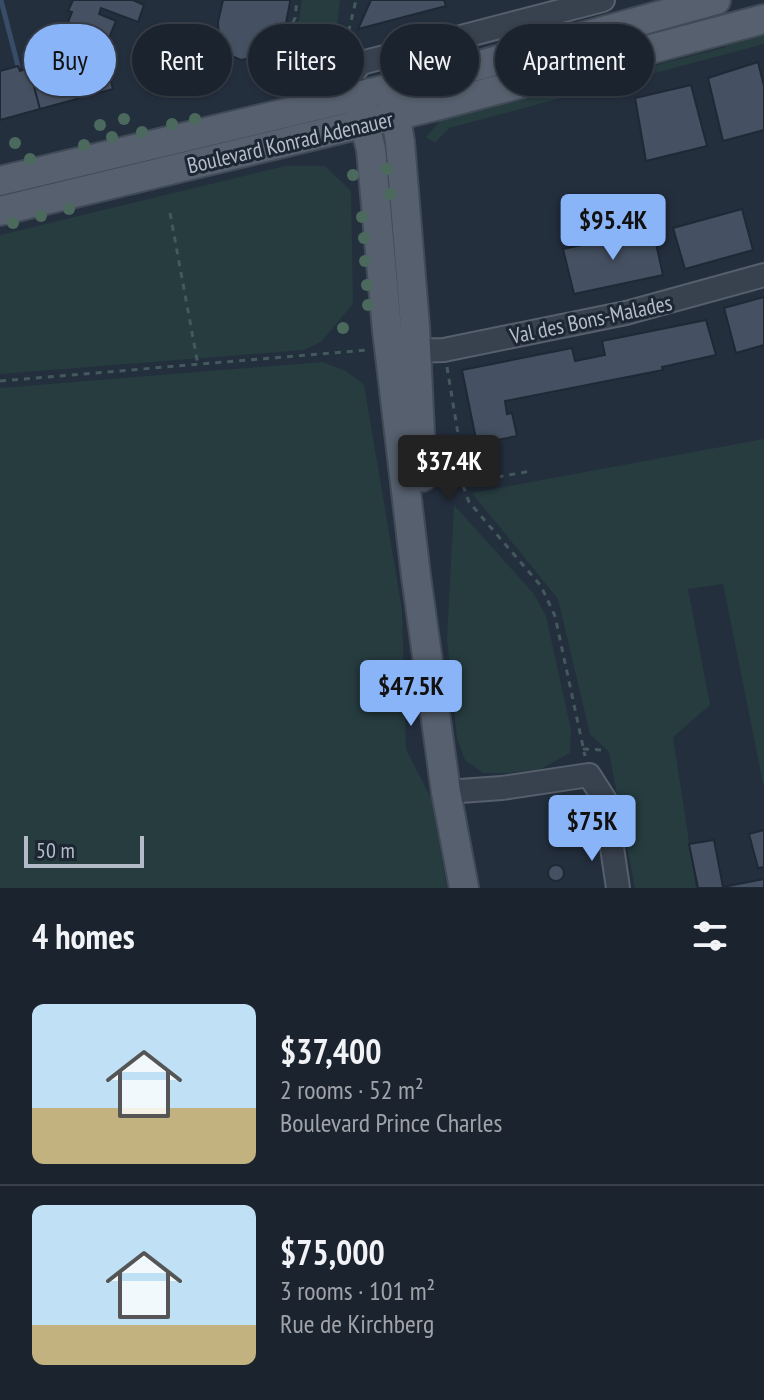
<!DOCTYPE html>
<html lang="en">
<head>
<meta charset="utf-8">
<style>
  :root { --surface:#1b232e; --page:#282f3a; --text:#f1f3f6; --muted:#a0a4aa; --line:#39404a; --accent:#8ab4f8 }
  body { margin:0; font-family:"PT Sans Narrow",sans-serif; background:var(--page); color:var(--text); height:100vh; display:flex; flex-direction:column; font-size:30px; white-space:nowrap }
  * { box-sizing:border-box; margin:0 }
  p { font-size:26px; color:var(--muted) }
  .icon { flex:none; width:44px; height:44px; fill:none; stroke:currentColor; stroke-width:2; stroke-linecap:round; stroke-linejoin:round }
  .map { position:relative; height:888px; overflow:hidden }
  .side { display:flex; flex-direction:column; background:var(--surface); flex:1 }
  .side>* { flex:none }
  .top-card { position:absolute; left:24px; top:24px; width:716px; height:72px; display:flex; gap:16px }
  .scale { position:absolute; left:24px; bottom:20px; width:120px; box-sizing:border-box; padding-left:8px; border:4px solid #b4bcc9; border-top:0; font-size:22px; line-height:28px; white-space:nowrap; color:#b4bcc9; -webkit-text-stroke:6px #1d2633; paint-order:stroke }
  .price { position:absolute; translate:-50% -68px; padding:0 18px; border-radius:8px; background:var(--accent); color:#111; font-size:26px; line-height:52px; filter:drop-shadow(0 2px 4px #0008) }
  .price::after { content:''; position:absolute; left:50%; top:48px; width:24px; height:18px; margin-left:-12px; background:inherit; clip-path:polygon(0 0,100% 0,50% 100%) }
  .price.active { background:#222; color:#fff }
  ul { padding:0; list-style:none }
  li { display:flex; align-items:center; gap:24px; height:200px; padding:0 32px }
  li+li { border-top:2px solid var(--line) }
  li span { display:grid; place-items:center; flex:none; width:224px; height:160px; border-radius:12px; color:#555 }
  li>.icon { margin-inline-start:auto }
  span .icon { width:96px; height:96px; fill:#fffc; stroke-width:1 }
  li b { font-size:34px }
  h2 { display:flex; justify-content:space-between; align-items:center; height:96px; padding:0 32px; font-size:34px }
  .chip { padding:0 28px; border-radius:36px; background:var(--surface); box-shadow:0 2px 6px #0004,0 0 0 2px var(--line); font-size:28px; line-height:72px }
  .chip.active { background:var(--accent); color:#111 }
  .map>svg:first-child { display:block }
  .green { fill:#263c3f }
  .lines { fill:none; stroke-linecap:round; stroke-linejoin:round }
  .stream { stroke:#394c67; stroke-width:5 }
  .building { fill:#455162; stroke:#1f2835; stroke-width:2 }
  .minor-casing { stroke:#565f6c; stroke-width:26 }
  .major-casing { stroke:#414a57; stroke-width:32 }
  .path { stroke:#44595c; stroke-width:3; stroke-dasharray:6 6; stroke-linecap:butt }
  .minor { stroke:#38414e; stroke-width:22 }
  .major { stroke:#56606e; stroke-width:28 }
  .tree { fill:#4b6a5d }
  .labels { text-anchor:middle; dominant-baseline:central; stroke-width:6; stroke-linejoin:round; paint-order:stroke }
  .street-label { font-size:22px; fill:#b4bcc9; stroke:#1d2633 }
</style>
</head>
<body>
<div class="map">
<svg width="764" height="888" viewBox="0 0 764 888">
  <rect width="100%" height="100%" fill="#242f3e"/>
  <path class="green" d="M302 0H340L336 36 290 42 299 20Z
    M764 31V44L449 128 435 143 426 137 440 121 726 47 725 41Z
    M285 166H325L351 191 353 304 321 342 304 350 0 374V235Z
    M322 362 346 371 364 385 402 609 406 749 431 798 447 888H0V388Z
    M764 439V788L723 584 688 589 710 705 673 737 696 888H635L609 752 590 734 558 599 472 493Z
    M454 505 534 594 546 616 571 730 570 753 541 769 507 773H483L465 760 457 738 447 639Z"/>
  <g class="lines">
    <path class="stream" d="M1 0 18 66"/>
  </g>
  <path class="building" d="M73 0H133L144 5 138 22 101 8 99 14 116 21 109 38 84 29 80 39 64 33 72 12 68 11Z
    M223 0H290V2L286 23 276 41 256 57 241 60 227 54 219 39 218 22Z
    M371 0H444L446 6 358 29Z
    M84 29 92 32 81 55 102 49 113 89 40 109 29 68 38 66 43 48 49 42 64 39 69 35 80 39Z
    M758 62 764 86V130L723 141 708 78Z
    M18 66 20 71 29 68 40 109 0 120V71Z
    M691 85 707 146 646 161 635 98Z
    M742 209 753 250 685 269 673 228Z
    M653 230 663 275 574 294 563 249Z
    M764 297V345L736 353 724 308Z
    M706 320 716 355 662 367 663 370 505 401 507 414 512 413 517 436 477 444 462 370 572 348 575 361 605 355 602 341Z
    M764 830V867L758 868 749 834Z
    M714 840 723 887 764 879V888H698L689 844Z
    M548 873a8 8 0 1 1 16 0a8 8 0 1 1-16 0Z"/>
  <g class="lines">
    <defs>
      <path id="minor" d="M357 95 351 75 361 63 603 0
        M415 351 444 350 626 313 764 275
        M446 792 502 788 589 775 605 800 618 888"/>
      <path id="major" d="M357 95 371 149 387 330 416 576 446 792 464 888
        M393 100 400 142 415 327 422 477
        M0 181 429 79 716 0
        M0 211 436 106 764 19"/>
    </defs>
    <use href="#minor" class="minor-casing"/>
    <use href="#major" class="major-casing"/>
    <path class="path" d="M277 55 295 18 297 0
      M343 55 356 0
      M133 58 180 21
      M318 82 334 64
      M170 213 198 365
      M447 367 460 446 462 483 469 502 541 586 555 616 585 756
      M0 381 367 350
      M462 483 532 471
      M583 749 603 750"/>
    <use href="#minor" class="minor"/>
    <use href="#major" class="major"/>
  </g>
  <g class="tree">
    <circle cx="124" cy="119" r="6"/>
    <circle cx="195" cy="119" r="6"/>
    <circle cx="172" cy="124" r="6"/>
    <circle cx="100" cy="125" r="6"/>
    <circle cx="142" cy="132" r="6"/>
    <circle cx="112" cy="137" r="6"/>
    <circle cx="15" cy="143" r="6"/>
    <circle cx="84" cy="145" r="6"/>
    <circle cx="30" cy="159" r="6"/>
    <circle cx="387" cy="169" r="6"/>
    <circle cx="353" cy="175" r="6"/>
    <circle cx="390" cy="194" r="6"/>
    <circle cx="69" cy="209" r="6"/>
    <circle cx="41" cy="216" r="6"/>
    <circle cx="362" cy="217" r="6"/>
    <circle cx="13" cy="223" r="6"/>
    <circle cx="364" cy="238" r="6"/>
    <circle cx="365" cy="261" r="6"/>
    <circle cx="367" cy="285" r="6"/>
    <circle cx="368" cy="305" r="6"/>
    <circle cx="343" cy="328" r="6"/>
  </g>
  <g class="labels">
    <g class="street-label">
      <text transform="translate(290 142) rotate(-13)">Boulevard Konrad Adenauer</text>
      <text transform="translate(591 319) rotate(-12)">Val des Bons-Malades</text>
    </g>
  </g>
</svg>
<div class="scale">50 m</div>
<b class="price" style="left:613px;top:262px">$95.4K</b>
<b class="price active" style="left:449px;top:503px">$37.4K</b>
<b class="price" style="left:411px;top:728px">$47.5K</b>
<b class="price" style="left:592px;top:863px">$75K</b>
<div class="top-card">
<a class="chip active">Buy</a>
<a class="chip">Rent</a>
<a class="chip">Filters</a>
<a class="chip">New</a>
<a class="chip">Apartment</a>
</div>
</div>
<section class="side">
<h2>4 homes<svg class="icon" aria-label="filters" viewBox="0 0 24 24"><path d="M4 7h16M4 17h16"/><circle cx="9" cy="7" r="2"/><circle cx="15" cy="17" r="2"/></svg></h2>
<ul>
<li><span style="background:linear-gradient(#bfe0f5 65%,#c2b280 0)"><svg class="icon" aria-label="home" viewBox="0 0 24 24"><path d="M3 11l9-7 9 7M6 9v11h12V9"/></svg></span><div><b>$37,400</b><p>2 rooms · 52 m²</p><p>Boulevard Prince Charles</p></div></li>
<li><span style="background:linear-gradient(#bfe0f5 75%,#c2b280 0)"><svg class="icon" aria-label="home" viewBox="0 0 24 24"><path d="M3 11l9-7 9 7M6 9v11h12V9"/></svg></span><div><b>$75,000</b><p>3 rooms · 101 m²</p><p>Rue de Kirchberg</p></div></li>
</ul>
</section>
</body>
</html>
